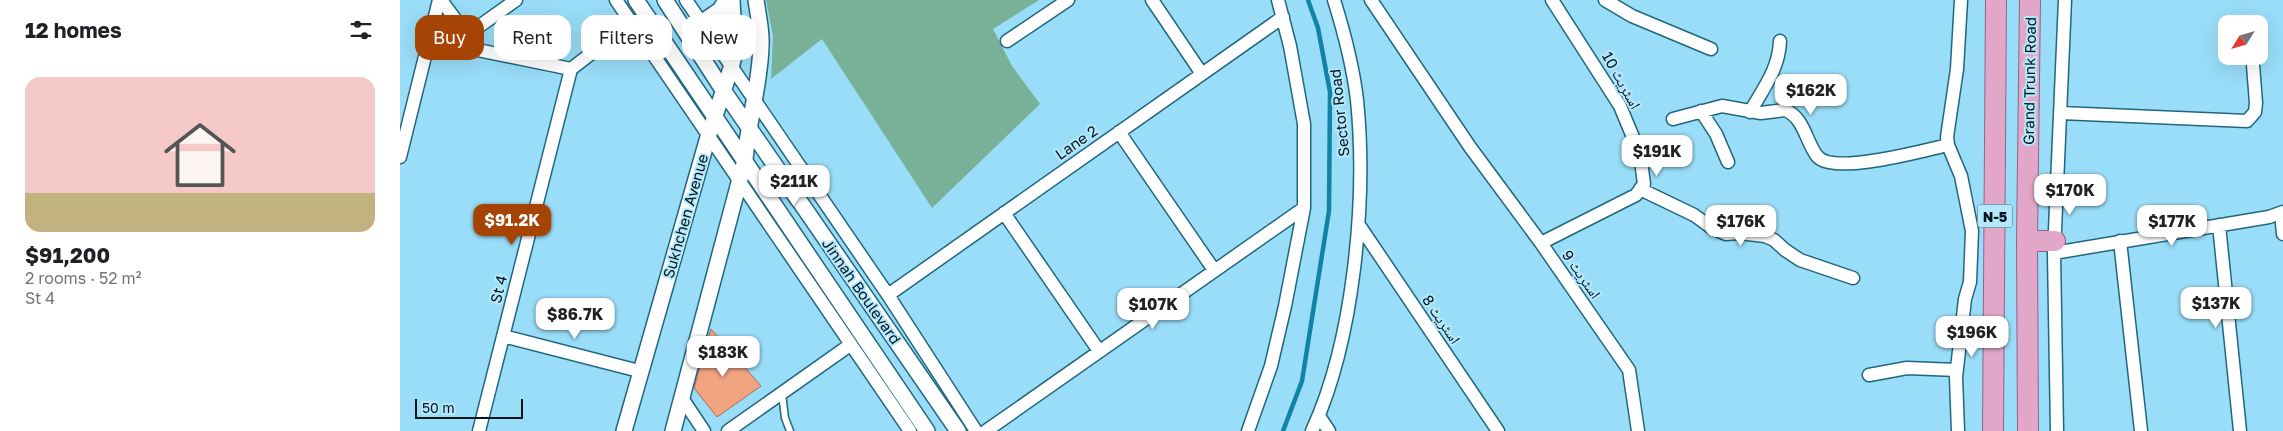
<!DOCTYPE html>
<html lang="en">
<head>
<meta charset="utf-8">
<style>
  :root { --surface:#fff; --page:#f6f6f6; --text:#202124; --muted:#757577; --accent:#a64406 }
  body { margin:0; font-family:"Golos Text","Noto Naskh Arabic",sans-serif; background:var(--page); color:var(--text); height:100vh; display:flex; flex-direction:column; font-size:19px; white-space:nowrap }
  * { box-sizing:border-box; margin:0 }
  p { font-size:16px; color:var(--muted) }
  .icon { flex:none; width:28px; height:28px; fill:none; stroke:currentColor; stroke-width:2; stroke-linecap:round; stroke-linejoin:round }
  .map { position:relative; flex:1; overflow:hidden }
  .sheet { display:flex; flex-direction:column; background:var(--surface); width:400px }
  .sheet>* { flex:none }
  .banner { position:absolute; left:15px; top:15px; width:475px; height:45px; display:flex; gap:10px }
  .needle { width:32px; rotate:233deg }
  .fabs { position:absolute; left:1818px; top:15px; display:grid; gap:10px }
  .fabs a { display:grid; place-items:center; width:50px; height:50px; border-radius:10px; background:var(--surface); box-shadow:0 5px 20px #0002; font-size:25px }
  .scale { position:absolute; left:15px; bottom:12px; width:108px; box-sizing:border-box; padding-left:5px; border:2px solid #00161f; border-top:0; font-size:14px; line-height:18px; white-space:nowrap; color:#00161f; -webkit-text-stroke:4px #b6e8fc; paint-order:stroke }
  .price { position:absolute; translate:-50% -42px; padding:0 11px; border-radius:10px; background:#fff; color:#222; font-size:16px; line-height:32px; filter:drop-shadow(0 1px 2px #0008) }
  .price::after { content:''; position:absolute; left:50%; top:30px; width:15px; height:11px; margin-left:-8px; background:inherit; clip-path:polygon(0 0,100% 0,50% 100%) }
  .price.on { background:var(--accent); color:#fff }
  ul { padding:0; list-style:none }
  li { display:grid; align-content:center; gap:10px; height:265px; padding:0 25px }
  li span { display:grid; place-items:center; height:155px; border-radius:15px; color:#555 }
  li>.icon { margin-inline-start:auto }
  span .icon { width:90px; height:90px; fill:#fffc; stroke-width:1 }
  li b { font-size:21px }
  h2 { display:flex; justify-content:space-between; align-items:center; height:60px; padding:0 25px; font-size:21px }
  .pill { padding:0 18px; border-radius:15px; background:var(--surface); box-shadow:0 5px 20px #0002; font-size:18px; line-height:45px }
  .pill.on { background:var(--accent); color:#fff }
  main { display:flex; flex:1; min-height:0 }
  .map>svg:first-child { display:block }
  .green { fill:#79b198 }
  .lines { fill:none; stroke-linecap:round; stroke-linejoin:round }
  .stream { stroke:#1084a5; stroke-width:4.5 }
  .building { fill:#f2a481; stroke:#ae6b4c }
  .service-casing { stroke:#20677e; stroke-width:9 }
  .minor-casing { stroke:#20677e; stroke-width:15 }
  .tertiary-casing { stroke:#20677e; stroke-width:18 }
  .trunk-casing { stroke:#8e6684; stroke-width:22 }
  .service { stroke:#fff; stroke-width:6 }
  .minor { stroke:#fff; stroke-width:12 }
  .tertiary { stroke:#fff; stroke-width:15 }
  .trunk { stroke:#e2a7c8; stroke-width:20 }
  .labels { text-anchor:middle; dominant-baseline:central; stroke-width:4; stroke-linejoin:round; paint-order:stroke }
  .shield { fill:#b6e8fc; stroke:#375561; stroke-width:1 }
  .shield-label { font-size:14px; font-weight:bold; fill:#00161f }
  .street-label { font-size:15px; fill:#00161f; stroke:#b6e8fc }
</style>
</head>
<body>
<main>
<section class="sheet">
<h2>12 homes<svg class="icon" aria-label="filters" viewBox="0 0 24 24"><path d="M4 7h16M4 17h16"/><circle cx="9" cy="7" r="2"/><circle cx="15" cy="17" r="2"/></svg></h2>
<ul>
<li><span style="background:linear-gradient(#f6c9c9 75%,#c2b280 0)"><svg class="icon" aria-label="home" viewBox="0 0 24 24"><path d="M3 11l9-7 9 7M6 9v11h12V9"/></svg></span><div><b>$91,200</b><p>2 rooms · 52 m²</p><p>St 4</p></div></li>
</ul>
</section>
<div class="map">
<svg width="1883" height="431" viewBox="0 0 1883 431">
  <rect width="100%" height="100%" fill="#99ddf8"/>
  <path class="green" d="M366 0H639L593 29 612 66 640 104 532 208 422 39 371 79 373 36Z"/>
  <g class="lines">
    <path class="stream" d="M883 431 902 381 929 211 930 92 918 28 908 0"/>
  </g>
  <path class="building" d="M311 329 361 386 317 417 294 388Z"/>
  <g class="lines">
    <defs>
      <path id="service" d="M382 394 385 418 390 431"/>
      <path id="minor" d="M41 0 78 50
        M216 0 510 431
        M286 0 488 295 576 431
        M752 0 802 74
        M971 0 1070 147 1141 243 1229 370 1238 431
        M1205 0 1232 16 1311 49
        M67 35 116 0
        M29 40 171 69
        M607 41 668 0
        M171 69 231 23
        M1301 111 1316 134 1328 162
        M1350 112C1363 89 1379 69 1380 41
        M1661 113 1847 121 1855 112 1856 103 1853 65
        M1273 119 1322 106 1361 113 1385 110C1404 117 1406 142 1417 156 1433 176 1525 150 1548 145
        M719 132 814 270
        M0 157 39 0
        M1240 189 1294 215 1312 228 1326 234 1339 233 1365 236 1374 240 1385 250 1400 260 1453 278
        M604 213 699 351
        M1881 213 1883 234
        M959 225 1098 431
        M1819 225 1840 431
        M1720 241 1741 431
        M1141 243 1236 195 1244 184 1240 154 1220 106 1152 0
        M1654 253 1869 217 1883 212
        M488 295 883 17
        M103 336 239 371
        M1469 375 1507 368 1557 370
        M282 398 304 431
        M919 416 929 431
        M79 431 171 69
        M328 431 450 345
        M586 431 904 208
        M848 431 871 366 885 306 904 208V124L890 46 878 0
        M912 431C954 340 967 199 957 100 953 66 944 32 934 0
        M1558 431 1556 377 1565 299 1570 282 1572 231 1561 176 1548 145 1547 137 1557 69 1561 0
        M1657 431 1654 253 1665 0"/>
      <path id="tertiary" d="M236 0 527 431
        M265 0 323 90 558 431
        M301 23 320 10 326 0
        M224 431 308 137 331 68 335 52 332 0
        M273 431 345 160C348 122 360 85 361 46 362 31 358 15 356 0"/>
      <path id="trunk" d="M1627 241H1655
        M1593 431 1596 0
        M1628 431 1627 241 1630 0"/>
    </defs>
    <use href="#service" class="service-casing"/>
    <use href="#minor" class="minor-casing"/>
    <use href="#tertiary" class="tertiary-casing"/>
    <use href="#trunk" class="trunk-casing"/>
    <use href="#service" class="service"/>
    <use href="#minor" class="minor"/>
    <use href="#tertiary" class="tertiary"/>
    <use href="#trunk" class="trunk"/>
  </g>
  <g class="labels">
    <rect class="shield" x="1577.5" y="204.5" width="35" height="23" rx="4"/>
    <g class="shield-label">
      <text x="1595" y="216">N-5</text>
    </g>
    <g class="street-label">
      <text transform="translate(1222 80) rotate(61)">اسٹریٹ 10</text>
      <text transform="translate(1629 81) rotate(-89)">Grand Trunk Road</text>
      <text transform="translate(939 113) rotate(-96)">Sector Road</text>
      <text transform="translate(676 142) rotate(-35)">Lane 2</text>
      <text transform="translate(285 216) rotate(-74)">Sukhchen Avenue</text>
      <text transform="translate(1182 274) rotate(55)">اسٹریٹ 9</text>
      <text transform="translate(98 289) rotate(-76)">St 4</text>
      <text transform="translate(462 291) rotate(55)">Jinnah Boulevard</text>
      <text transform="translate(1042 319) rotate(56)">اسٹریٹ 8</text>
    </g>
  </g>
</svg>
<div class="fabs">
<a><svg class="needle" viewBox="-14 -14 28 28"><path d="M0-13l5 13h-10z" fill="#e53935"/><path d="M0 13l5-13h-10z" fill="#757577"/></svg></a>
</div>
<div class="scale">50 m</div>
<b class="price" style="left:1411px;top:116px">$162K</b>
<b class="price" style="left:1257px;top:177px">$191K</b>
<b class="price" style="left:394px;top:207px">$211K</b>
<b class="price" style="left:1670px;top:216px">$170K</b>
<b class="price on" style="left:112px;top:246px">$91.2K</b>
<b class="price" style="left:1341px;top:247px">$176K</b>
<b class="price" style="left:1772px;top:247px">$177K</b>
<b class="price" style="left:1816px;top:329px">$137K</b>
<b class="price" style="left:753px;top:330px">$107K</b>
<b class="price" style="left:175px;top:340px">$86.7K</b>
<b class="price" style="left:1572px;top:358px">$196K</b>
<b class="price" style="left:323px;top:378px">$183K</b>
<div class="banner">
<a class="pill on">Buy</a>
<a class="pill">Rent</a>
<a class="pill">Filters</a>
<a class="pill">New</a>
</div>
</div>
</main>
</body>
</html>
